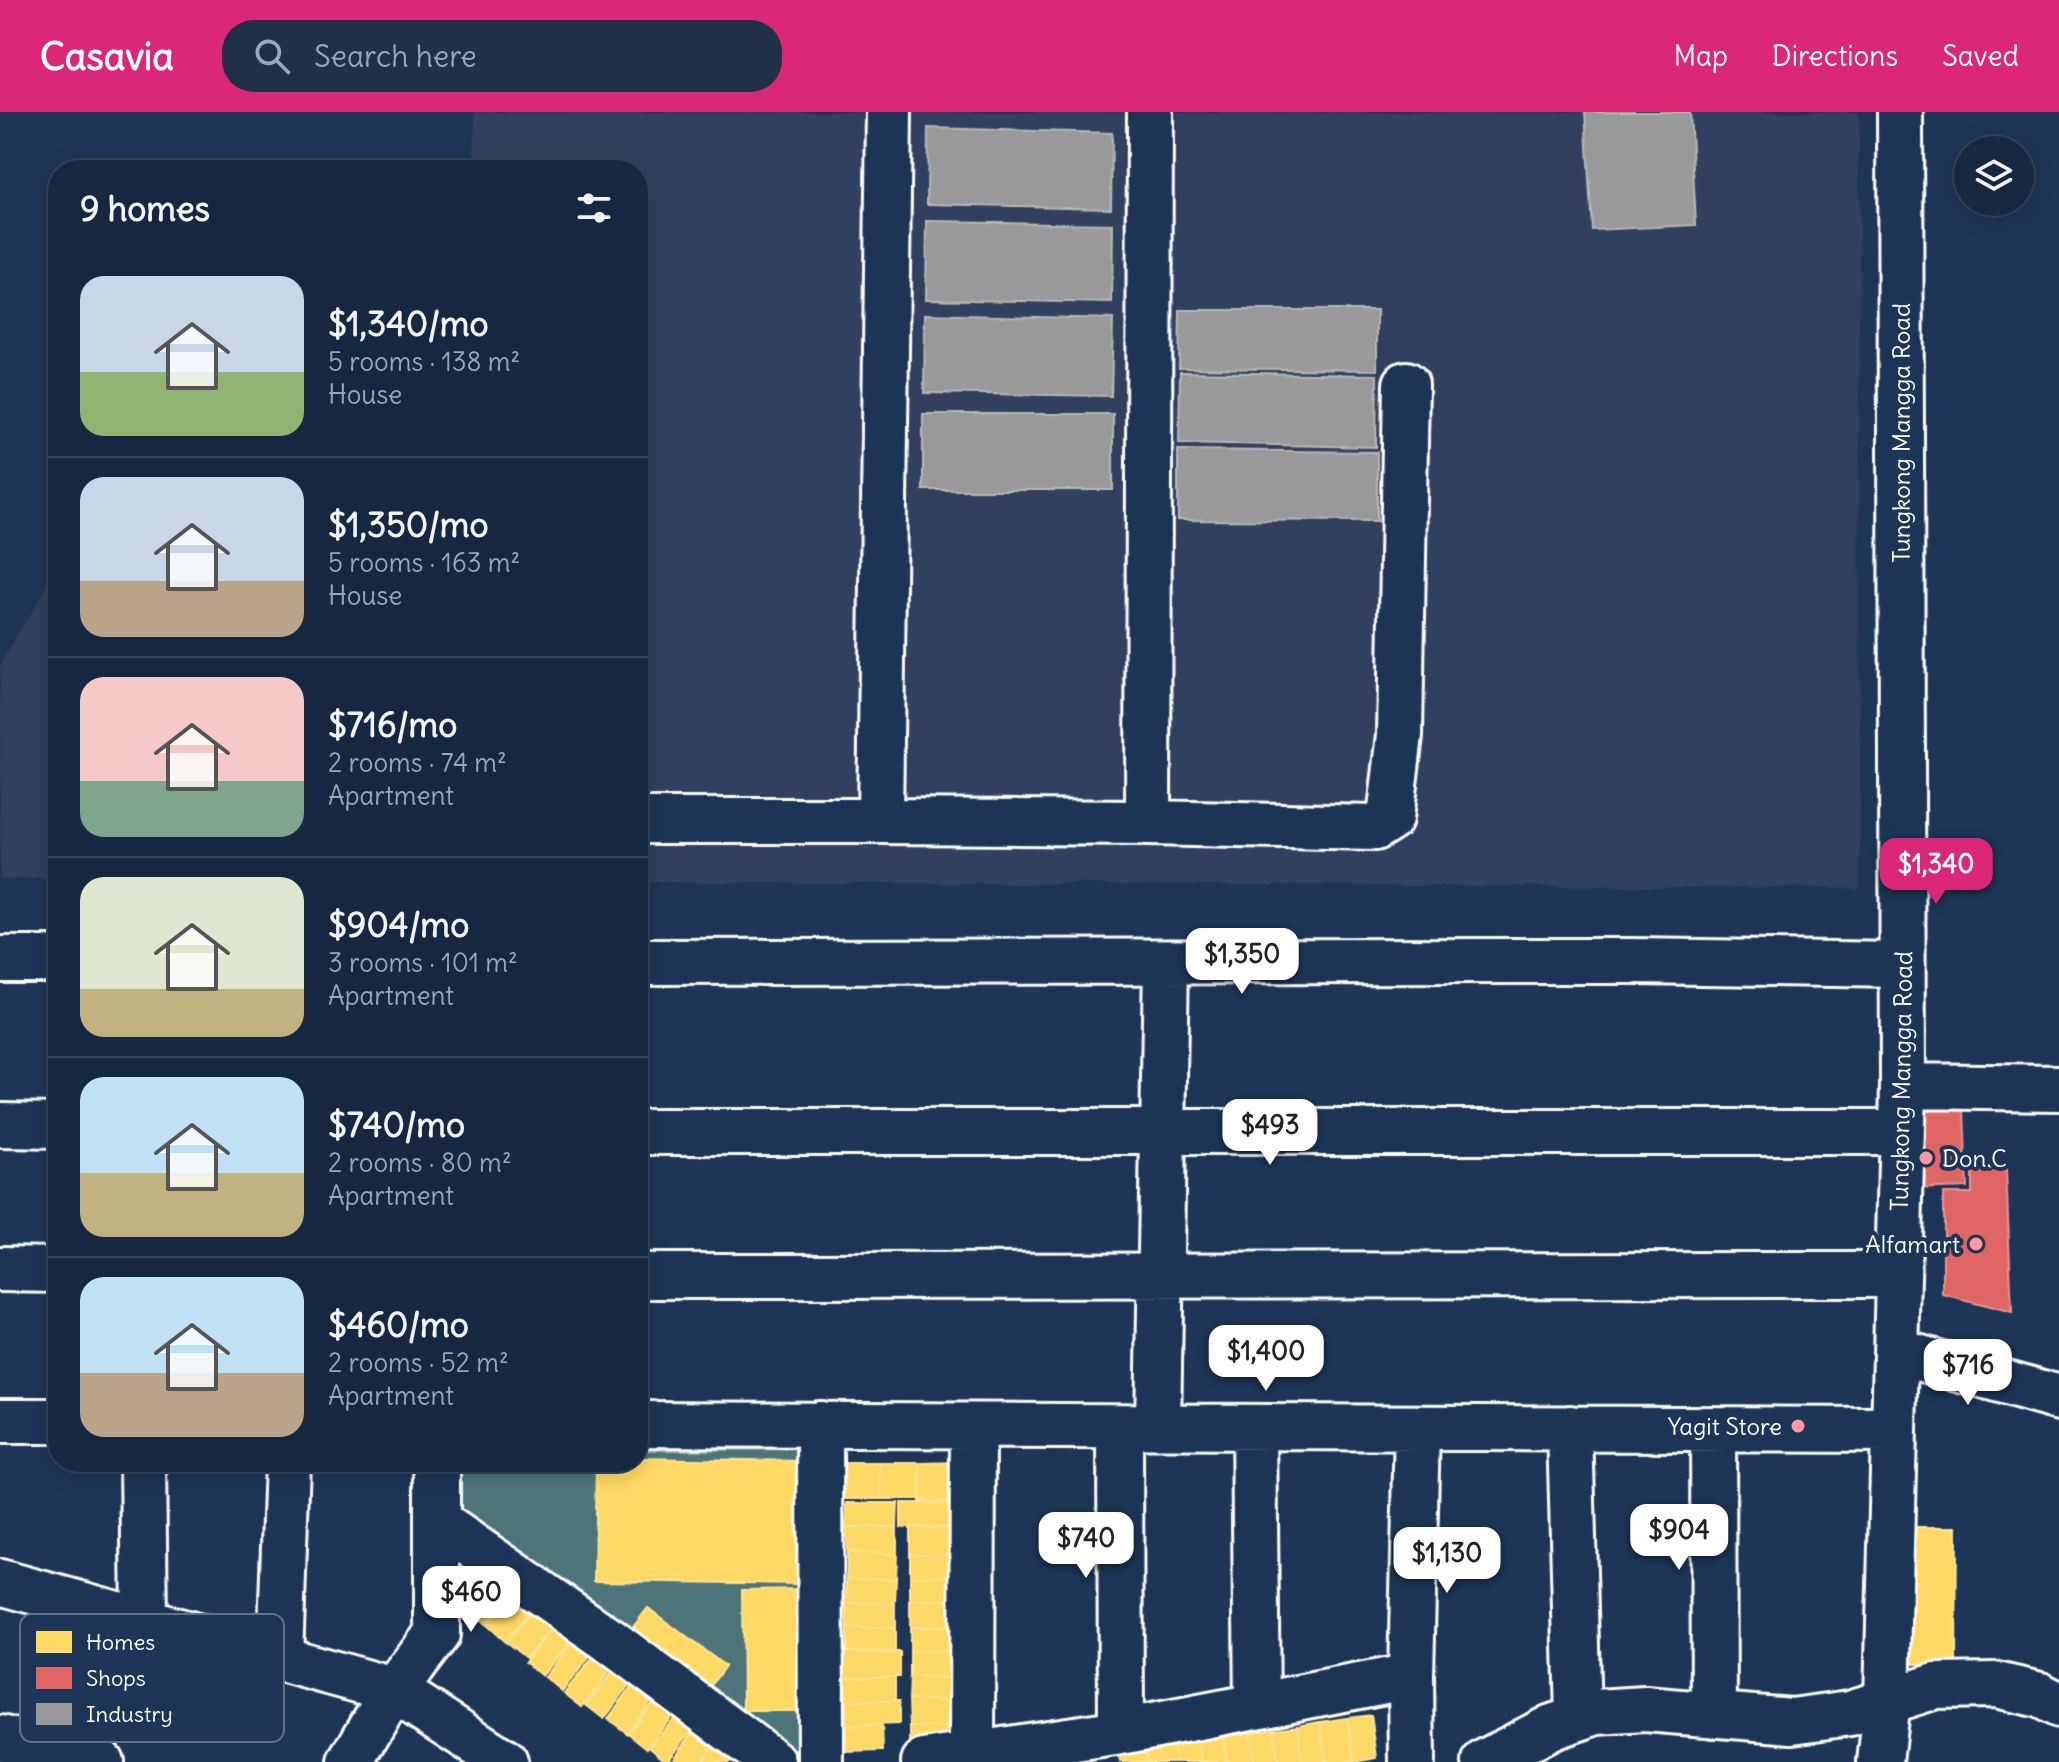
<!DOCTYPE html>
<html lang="en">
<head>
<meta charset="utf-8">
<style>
  :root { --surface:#162841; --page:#1f3048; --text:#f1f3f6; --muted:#9ea6b1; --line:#35445a; --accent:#db2777 }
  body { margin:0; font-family:Delius,sans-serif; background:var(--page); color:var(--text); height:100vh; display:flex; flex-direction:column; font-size:30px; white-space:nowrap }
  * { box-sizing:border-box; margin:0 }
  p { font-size:26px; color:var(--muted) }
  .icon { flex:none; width:44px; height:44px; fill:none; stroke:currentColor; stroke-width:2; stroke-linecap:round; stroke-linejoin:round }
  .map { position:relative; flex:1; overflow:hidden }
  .drawer { position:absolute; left:48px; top:48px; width:600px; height:1312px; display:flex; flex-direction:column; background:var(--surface); border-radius:32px; box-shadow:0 4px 20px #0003,0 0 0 2px var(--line) }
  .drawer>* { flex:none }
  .controls { position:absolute; left:1954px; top:24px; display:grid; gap:16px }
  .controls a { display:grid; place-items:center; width:80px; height:80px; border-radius:50%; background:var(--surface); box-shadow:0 4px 20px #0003,0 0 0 2px var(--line); font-size:40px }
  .price { position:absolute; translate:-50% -68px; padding:0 18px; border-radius:16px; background:#fff; color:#222; font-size:26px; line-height:52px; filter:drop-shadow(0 2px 4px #0008) }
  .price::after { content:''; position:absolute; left:50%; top:48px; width:24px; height:18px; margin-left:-12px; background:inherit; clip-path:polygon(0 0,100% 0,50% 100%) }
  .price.current { background:var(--accent); color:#fff }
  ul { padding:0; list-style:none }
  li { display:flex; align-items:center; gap:24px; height:200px; padding:0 32px }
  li+li { border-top:2px solid var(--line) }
  li span { display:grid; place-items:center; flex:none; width:224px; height:160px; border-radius:24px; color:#555 }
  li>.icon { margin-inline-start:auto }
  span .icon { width:96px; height:96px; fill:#fffc; stroke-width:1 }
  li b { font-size:34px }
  h2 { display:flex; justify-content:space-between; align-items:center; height:96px; padding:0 32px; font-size:34px }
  header { display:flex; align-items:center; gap:48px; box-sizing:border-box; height:112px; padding:0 40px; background:var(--accent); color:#fff }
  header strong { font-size:38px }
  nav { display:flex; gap:44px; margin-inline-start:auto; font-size:28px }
  .search { width:560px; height:72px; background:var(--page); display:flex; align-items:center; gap:20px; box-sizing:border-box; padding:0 28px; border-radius:32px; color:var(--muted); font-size:30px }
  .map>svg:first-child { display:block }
  .built { fill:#32415f }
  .green { fill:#4d7579; stroke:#a6babc; stroke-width:2 }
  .homes { fill:#ffd966; stroke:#ffe494; stroke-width:2 }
  .shops { fill:#e06666; stroke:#e99494; stroke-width:2 }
  .industry { fill:#999; stroke:#b8b8b8; stroke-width:2 }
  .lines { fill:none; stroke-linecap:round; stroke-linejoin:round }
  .minor-casing { stroke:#fff; stroke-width:50 }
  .minor { stroke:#1d3557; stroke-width:44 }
  .poi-dot { fill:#ff9aa2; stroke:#1d3557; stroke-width:3 }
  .labels { text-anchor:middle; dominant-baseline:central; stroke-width:8; stroke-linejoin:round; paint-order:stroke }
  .street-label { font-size:24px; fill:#fff; stroke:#1d3557 }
  .poi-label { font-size:24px; fill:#fff; stroke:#1d3557; text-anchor:end }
  .key { fill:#1d3557; stroke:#617289; stroke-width:2 }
  .key-label { font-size:22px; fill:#fff }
</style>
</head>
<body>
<header>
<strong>Casavia</strong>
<div class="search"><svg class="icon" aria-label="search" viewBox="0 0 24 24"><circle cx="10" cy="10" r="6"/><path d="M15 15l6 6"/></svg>Search here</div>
<nav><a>Map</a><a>Directions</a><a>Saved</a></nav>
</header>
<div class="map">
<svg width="2059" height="1650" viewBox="0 0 2059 1650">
  <rect width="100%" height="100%" fill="#1d3557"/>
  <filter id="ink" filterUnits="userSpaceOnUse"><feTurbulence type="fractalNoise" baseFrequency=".0125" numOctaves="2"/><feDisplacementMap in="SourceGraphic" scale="16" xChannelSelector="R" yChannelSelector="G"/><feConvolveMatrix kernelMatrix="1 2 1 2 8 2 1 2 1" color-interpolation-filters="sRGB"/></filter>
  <g filter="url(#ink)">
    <path class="built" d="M475 0H1859L1860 776 638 770V58H474Z
      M58 454V767H0V553Z"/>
    <path class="green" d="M812 1337 815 1650H787L455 1400 456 1350H638V1338Z"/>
    <path class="homes" d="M638 1346 805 1349 803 1472 594 1469 596 1350H638Z
      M963 1350 964 1389H920V1351Z
      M839 1351H880L881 1387H845Z
      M880 1351H920V1387H881Z
      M847 1391H898L897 1415H846Z
      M901 1391H960L959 1416 901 1415Z
      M846 1415H897V1442L847 1440Z
      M1911 1415H1957L1956 1553 1909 1552Z
      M910 1416H959V1442H910Z
      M847 1440 897 1442 896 1467 847 1466Z
      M910 1442H959V1464H910Z
      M493 1462 514 1478 486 1513 465 1497Z
      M910 1464H959V1488H910Z
      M847 1466 896 1467 895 1491H846Z
      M812 1477 813 1599H743L742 1478Z
      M515 1479 534 1495 505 1530 486 1513Z
      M910 1488H959V1515H910Z
      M846 1491H895V1516H847Z
      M534 1496 554 1513 526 1546 506 1530Z
      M648 1496 725 1554 704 1583 626 1524Z
      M555 1513 573 1527 542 1564 525 1550Z
      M910 1515H959V1539H910Z
      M847 1516H895V1541L846 1540Z
      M574 1528 592 1542 562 1579 545 1565Z
      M910 1539H954L953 1566 910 1564Z
      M838 1540H900V1565H838Z
      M594 1544 611 1558 582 1595 564 1581Z
      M614 1558 631 1571 604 1607 586 1593Z
      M910 1564 953 1566 952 1589 909 1588Z
      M846 1565H895V1589H846Z
      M634 1571 653 1585 627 1621 608 1607Z
      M658 1583 677 1598 647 1636 628 1621Z
      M909 1588 952 1589V1615H910Z
      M846 1589H899V1612L846 1614Z
      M1371 1603 1377 1646 1354 1650 1347 1606Z
      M676 1604 693 1617 667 1649 650 1635Z
      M1347 1606 1354 1650H1326L1320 1610Z
      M1320 1610 1326 1650H1302L1298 1614Z
      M882 1613 883 1639 846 1640V1614Z
      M1298 1614 1302 1650H1278L1274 1617Z
      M910 1615H952L953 1639H910Z
      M696 1616 716 1630 701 1650H671Z
      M1274 1617 1278 1650H1254L1250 1621Z
      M1250 1621 1254 1650H1227L1223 1625Z
      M1223 1625 1227 1650H1202L1198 1629Z
      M720 1626 738 1639 730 1650H702Z
      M1198 1629 1202 1650H1176L1173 1632Z
      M1173 1632 1176 1650H1148L1145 1637Z
      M1145 1637 1148 1650H1120L1118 1641Z"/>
    <path class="shops" d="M1964 997 1967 1075 1912 1077 1909 999Z
      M1972 1057H2006L2012 1201 1943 1183V1081H1972Z"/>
    <path class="industry" d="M1585 0H1690L1696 113 1592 118Z
      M928 16 1112 21 1111 96 927 92Z
      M927 109 1113 112 1112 191 926 187Z
      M1180 198H1377V258L1179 256Z
      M925 202 1113 207 1111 284 924 281Z
      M1180 260 1377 263 1376 335 1179 331Z
      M923 302H1113V378H923Z
      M1178 338 1377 340V409L1178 408Z"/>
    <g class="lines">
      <defs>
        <path id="minor" d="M638 709H880L889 0
          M880 709 1148 711 1374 716 1390 706 1400 623 1406 272
          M1148 711 1150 0
          M0 847H58
          M638 850 1632 849 1902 853
          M1903 974 2059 976
          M0 1013 58 1014
          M638 1020H1901
          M0 1157 58 1158
          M638 1164 1898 1163
          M1896 1239 2059 1286
          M0 1309H58
          M638 1312 1894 1318
          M820 1312 821 1650
          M1158 1314 1166 850
          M1254 1315 1257 1594
          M1120 1316 1121 1620
          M1570 1316 1578 1606
          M1713 1317 1714 1603
          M143 1350 145 1509
          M438 1410 609 1528 773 1650
          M0 1470 394 1578 505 1650
          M280 1546 287 1350
          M0 1626 101 1650
          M972 1643 973 1314
          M351 1650 387 1588 437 1522V1350
          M924 1650 1121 1620 1411 1564
          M1412 1650 1411 1564 1417 1316
          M1485 1650 1552 1615 1597 1600 1645 1597 1792 1609 1850 1601 1936 1574 1996 1573 2040 1583 2059 1593
          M1880 1650 1887 1588 1903 974 1900 0"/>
      </defs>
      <use href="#minor" class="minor-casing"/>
      <use href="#minor" class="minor"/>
    </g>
  </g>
  <g class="poi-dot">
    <circle cx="1926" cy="1046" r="8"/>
    <circle cx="1976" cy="1132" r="8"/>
    <circle cx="1798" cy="1314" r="8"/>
  </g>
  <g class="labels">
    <g class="street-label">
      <text transform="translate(1901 321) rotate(-90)">Tungkong Mangga Road</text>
      <text transform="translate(1901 969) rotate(-89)">Tungkong Mangga Road</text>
    </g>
    <g class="poi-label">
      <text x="1942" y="1046" text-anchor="start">Don.C</text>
      <text x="1960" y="1132">Alfamart</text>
      <text x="1782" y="1314">Yagit Store</text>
    </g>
  </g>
  <rect x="20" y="1502" width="264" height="128" rx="12" class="key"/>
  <rect x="36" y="1519" width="36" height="22" fill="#ffd966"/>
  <rect x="36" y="1555" width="36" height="22" fill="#e06666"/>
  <rect x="36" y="1591" width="36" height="22" fill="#999"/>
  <g class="key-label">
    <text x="86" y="1538">Homes</text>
    <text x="86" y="1574">Shops</text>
    <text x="86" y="1610">Industry</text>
  </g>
</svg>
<div class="controls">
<a><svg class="icon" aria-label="layers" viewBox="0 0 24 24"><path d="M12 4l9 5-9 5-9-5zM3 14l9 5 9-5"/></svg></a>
</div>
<b class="price current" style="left:1936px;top:794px">$1,340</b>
<b class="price" style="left:1242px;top:884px">$1,350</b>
<b class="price" style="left:1270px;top:1055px">$493</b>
<b class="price" style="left:1266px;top:1281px">$1,400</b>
<b class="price" style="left:1968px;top:1295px">$716</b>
<b class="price" style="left:1679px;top:1460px">$904</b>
<b class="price" style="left:1086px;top:1468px">$740</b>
<b class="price" style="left:1447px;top:1483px">$1,130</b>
<b class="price" style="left:471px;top:1522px">$460</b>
<section class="drawer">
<h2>9 homes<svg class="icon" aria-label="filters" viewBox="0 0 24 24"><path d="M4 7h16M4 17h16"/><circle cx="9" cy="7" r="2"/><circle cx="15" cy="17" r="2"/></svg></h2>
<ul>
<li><span style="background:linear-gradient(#c9d6e8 60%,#8fb573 0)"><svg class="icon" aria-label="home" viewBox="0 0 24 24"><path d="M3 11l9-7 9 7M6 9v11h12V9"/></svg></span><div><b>$1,340/mo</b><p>5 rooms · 138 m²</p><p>House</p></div></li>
<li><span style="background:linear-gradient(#c9d6e8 65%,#b9a48a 0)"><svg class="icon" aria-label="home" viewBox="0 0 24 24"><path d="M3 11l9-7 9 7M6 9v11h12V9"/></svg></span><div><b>$1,350/mo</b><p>5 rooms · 163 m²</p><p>House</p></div></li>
<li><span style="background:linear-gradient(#f6c9c9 65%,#7fa58c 0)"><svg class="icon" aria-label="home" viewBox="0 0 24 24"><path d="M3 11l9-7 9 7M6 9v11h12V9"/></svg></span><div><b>$716/mo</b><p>2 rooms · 74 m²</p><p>Apartment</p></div></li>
<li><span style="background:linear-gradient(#dfe7d0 70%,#c2b280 0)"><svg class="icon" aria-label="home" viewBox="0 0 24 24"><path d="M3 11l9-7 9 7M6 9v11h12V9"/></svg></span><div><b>$904/mo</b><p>3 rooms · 101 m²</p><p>Apartment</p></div></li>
<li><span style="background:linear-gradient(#bfe0f5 60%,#c2b280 0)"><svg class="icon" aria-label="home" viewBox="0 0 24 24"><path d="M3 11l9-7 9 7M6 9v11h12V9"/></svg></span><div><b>$740/mo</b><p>2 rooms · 80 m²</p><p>Apartment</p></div></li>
<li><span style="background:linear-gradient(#bfe0f5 60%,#b9a48a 0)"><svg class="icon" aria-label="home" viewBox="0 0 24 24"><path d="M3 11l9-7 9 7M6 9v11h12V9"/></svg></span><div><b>$460/mo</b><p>2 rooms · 52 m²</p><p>Apartment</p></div></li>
</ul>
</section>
</div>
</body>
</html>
